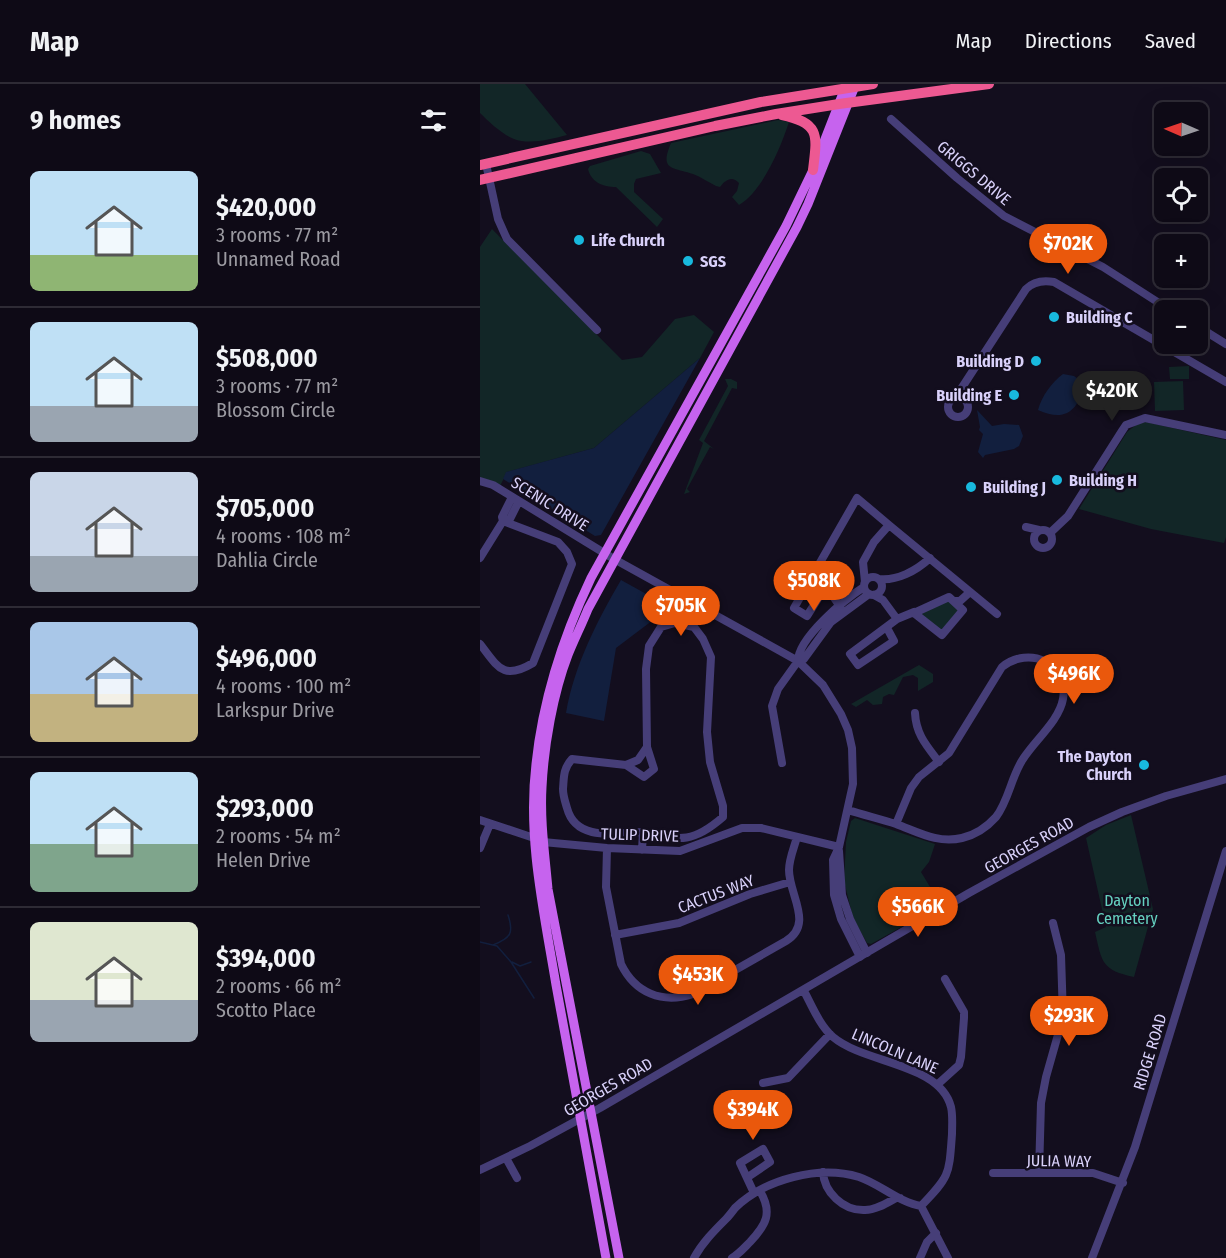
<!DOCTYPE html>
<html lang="en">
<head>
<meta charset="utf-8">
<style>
  :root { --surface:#0e0a16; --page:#17131f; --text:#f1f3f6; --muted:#9b9aa1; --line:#2e2b35; --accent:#ea580c }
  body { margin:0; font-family:"Fira Sans Condensed",sans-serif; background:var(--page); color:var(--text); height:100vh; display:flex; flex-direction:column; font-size:22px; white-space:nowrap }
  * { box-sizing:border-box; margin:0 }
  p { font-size:20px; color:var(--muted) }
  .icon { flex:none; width:33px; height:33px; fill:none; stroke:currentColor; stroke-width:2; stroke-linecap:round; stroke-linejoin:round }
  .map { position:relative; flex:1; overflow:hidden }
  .sheet { display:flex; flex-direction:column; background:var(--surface); width:480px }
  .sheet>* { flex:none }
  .needle { width:39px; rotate:272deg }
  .controls { position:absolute; left:674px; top:18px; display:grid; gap:12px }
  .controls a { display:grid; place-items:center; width:54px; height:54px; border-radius:9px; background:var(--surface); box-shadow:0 6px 24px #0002,0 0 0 2px var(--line); font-size:30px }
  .price { position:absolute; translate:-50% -51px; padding:0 14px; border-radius:21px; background:var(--accent); color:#fff; font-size:20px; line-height:39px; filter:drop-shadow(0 2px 3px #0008) }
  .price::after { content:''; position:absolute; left:50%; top:36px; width:18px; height:14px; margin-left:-9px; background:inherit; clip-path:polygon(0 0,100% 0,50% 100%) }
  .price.active { background:#222; color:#fff }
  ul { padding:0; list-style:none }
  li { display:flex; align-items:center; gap:18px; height:150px; padding:0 30px }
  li+li { border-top:2px solid var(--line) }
  li span { display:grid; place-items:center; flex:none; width:168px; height:120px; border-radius:9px; color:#555 }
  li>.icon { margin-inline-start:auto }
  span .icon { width:72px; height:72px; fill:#fffc; stroke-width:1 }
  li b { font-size:26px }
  h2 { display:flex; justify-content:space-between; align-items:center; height:72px; padding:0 30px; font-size:26px }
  header { display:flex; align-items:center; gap:36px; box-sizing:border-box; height:84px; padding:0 30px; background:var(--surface); border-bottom:2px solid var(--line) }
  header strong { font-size:28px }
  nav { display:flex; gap:33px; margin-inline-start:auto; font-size:21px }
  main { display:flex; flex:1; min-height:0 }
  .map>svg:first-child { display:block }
  .green { fill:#122627 }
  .water { fill:#121f3e }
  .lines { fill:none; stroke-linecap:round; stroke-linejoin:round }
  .stream { stroke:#121f3e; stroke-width:1.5 }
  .minor { stroke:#463e78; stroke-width:8 }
  .major { stroke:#c663ee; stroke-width:9 }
  .highway { stroke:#ed5992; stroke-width:10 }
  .poi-dot { fill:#18b9de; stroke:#130e1e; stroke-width:2 }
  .labels { text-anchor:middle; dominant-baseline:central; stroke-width:5; stroke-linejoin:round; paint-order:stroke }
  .street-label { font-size:16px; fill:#d9d1fa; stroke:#130e1e }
  .poi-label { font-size:16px; font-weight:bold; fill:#d9d1fa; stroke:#130e1e; text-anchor:start }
  .park-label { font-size:16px; fill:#65d1c0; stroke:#130e1e }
</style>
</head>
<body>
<header>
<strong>Map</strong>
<nav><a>Map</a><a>Directions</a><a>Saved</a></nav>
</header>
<main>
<section class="sheet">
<h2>9 homes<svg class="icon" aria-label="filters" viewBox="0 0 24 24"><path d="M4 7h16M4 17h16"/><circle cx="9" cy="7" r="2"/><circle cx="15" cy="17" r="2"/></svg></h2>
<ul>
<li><span style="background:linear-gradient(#bfe0f5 70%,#8fb573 0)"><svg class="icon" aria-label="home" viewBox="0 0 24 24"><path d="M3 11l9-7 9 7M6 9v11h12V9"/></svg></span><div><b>$420,000</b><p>3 rooms · 77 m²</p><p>Unnamed Road</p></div></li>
<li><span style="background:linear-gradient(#bfe0f5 70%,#9aa5b1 0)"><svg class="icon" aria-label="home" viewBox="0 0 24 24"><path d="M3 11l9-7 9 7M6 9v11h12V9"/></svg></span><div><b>$508,000</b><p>3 rooms · 77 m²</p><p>Blossom Circle</p></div></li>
<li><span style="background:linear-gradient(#c9d6e8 70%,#9aa5b1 0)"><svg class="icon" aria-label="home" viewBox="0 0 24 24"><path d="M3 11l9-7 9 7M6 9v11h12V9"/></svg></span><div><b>$705,000</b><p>4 rooms · 108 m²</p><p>Dahlia Circle</p></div></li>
<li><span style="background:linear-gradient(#a9c7e8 60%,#c2b280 0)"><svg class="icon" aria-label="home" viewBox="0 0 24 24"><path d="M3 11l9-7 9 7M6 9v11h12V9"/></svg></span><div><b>$496,000</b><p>4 rooms · 100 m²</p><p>Larkspur Drive</p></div></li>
<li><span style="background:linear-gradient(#bfe0f5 60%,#7fa58c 0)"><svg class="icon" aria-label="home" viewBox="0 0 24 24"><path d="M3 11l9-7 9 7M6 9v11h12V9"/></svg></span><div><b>$293,000</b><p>2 rooms · 54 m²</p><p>Helen Drive</p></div></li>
<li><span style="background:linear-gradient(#dfe7d0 65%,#9aa5b1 0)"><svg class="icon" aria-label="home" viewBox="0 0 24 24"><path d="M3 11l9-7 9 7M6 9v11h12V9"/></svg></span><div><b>$394,000</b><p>2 rooms · 66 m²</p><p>Scotto Place</p></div></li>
</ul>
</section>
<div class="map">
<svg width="746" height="1174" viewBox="0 0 746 1174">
  <rect width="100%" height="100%" fill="#130e1e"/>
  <path class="green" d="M0 0H45L87 51C72 55 49 61 34 55 23 51 9 38 0 29Z
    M298 36 309 38C301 63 282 108 259 121L252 113 257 107 259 99C252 91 245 96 240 103L236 102C228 98 221 93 213 90 193 83 179 87 191 59Z
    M161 67 170 70 181 89 156 95 154 100V108L183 135 177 143 136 103C123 103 111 98 108 85L110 82Z
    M12 145 142 276 162 273 195 235 214 231 234 248 220 274 114 364 27 388 19 404 0 397V163Z
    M709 282V295H690L689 283Z
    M245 295H251L257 298V305L252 304 224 357 234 365 230 363 207 405 210 408 204 410 223 359 219 356 248 302Z
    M703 297 704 326 675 327 674 298Z
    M666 338 746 356V453L744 459 671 445 599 425 647 348 657 340Z
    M468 515 479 526 461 547 440 530Z
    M439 581 453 590V598L438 607V594L433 591 423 593 414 611 409 610 403 613 402 620 393 621 387 616 376 623 371 620Z
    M651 731 673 825 654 893C622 886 622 879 615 848L626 843 606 754 626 741Z
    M375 734 455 760 449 778 441 788 461 821 391 860 387 859 373 834 364 797 366 758 371 737Z"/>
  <path class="water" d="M220 274 121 451 115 452 23 395 26 388 114 364Z
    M583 290 594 292 605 300C598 326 586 339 558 326 562 312 571 299 583 290Z
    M497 326 512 342 524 340 539 341 543 352 539 362 534 365 505 371 503 374 498 368 503 350 499 346 500 343Z
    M141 496 188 522 185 527 136 564 124 637 86 629C94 582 117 537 141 496Z"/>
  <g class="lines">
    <path class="stream" d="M0 858 17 862 31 878 54 914
      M13 861C31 854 34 849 28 831
      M32 878 40 882 51 878"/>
    <path class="minor" d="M411 35 477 94 524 132 623 183 690 226
      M6 80 18 135 27 155 117 246
      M717 242 746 260
      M479 313 481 305 546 205C554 197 563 196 574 198L746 298
      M468 323a10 10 0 1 1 20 0a10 10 0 1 1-20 0Z
      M0 397 13 401 134 475 318 577 343 601 361 630 368 646 372 664 373 700 359 763 353 776 354 811 361 835 380 873
      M23 437 30 435 39 417
      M409 441 517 530
      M546 443 559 446
      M554 455a9 9 0 1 1 18 0a9 9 0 1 1-18 0Z
      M570 449 588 432 642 347 646 341 665 334 746 351
      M0 474 23 437 22 433 32 413
      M336 487 346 502
      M384 502a9 9 0 1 1 18 0a9 9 0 1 1-18 0Z
      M399 495C417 497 436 487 450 474
      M394 511 403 516 417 535 434 528
      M469 513 483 526 462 551 434 529Z
      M474 517H480L490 508
      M213 518 207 531V541L219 522
      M363 527 346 502 327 532 314 524 377 414 409 441 394 458 383 478 385 498
      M407 544 414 557 378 581 370 570 417 535
      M0 560C18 583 23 597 53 579L92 480 87 468 78 458 23 437
      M318 577 324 575 351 538 389 510
      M435 629C436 650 446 661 459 678
      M302 679 292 622 298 605 318 577C318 554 365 515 384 503
      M146 681 164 693 174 685 167 663
      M368 726C384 731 400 735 416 740 438 748 458 760 482 754 495 751 507 743 516 733 529 716 531 693 543 675 555 656 579 637 583 615 589 579 549 561 522 583L469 669 439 693 431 704 416 740
      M0 736 54 754
      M63 758 127 764 200 767 262 744H281L359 763
      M0 764 10 740
      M127 764 126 803 141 880C155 909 182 920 213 910L306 857C334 840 309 811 309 786 309 775 314 764 317 753
      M162 766 163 748C136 749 96 758 87 724 85 717 83 712 83 705 84 693 83 685 92 675L146 681 158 676 167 663 166 585 169 562 181 543 195 539 214 543 223 555 231 573 227 648 230 678 243 722V733C212 760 200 756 163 748
      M359 767 362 811 370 835 387 869
      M135 851 199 839 270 810 310 798
      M324 907C332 922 340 942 353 953 385 980 460 979 471 1023 473 1032 472 1041 472 1050 469 1091 470 1092 441 1122
      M283 999 308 994 350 950
      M458 1000 479 981 481 973 484 934V928L465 895
      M26 1074 37 1094
      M0 1086 50 1062 120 1024 489 809 609 743 642 728 686 712 746 695
      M343 1088C344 1108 363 1127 385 1126 396 1126 407 1119 416 1114H420
      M513 1089H613L643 1099
      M559 1089 561 1019 566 993 583 933 581 871 573 839
      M268 1093 290 1078 283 1065 260 1079 274 1109
      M214 1174C222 1159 234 1147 246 1135 249 1132 252 1128 255 1124 285 1095 339 1081 379 1093 400 1100 420 1119 441 1122L468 1174
      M252 1174C259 1170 264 1164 270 1158 286 1141 293 1129 280 1107
      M440 1174 447 1158 456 1149
      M612 1174 655 1063 746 767"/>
    <path class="major" d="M126 1174C109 1083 92 992 76 901 64 828 47 755 56 680 63 614 83 553 111 494L306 142 333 86 365 4
      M139 1174 68 805C65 771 60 737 62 703 64 662 73 610 88 571 94 556 102 540 108 525L317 143 328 120 375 2"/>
    <path class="highway" d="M302 31C341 39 337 52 333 86
      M0 81 281 18 393 0
      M0 96 235 42 296 30 359 20 509 0"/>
  </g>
  <g class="poi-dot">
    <circle cx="99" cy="156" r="6"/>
    <circle cx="208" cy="177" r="6"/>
    <circle cx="574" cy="233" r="6"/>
    <circle cx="556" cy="277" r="6"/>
    <circle cx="534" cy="311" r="6"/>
    <circle cx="577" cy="396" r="6"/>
    <circle cx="491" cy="403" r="6"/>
    <circle cx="664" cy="681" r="6"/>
  </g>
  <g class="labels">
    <g class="street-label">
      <text transform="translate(494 89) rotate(40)">GRIGGS DRIVE</text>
      <text transform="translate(70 420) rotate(32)">SCENIC DRIVE</text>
      <text transform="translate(160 751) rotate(2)">TULIP DRIVE</text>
      <text transform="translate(549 761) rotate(-29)">GEORGES ROAD</text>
      <text transform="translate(236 810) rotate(-21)">CACTUS WAY</text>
      <text transform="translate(415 967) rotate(23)">LINCOLN LANE</text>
      <text transform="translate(670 968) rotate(-73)">RIDGE ROAD</text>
      <text transform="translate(128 1003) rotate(-30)">GEORGES ROAD</text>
      <text transform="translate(579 1077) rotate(1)">JULIA WAY</text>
    </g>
    <g class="poi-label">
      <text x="111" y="156">Life Church</text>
      <text x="220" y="177">SGS</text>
      <text x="586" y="233">Building C</text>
      <text x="544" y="277" text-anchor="end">Building D</text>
      <text x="522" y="311" text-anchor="end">Building E</text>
      <text x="589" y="396">Building H</text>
      <text x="503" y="403">Building J</text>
      <text x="652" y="672" text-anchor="end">The Dayton<tspan x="652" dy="18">Church</tspan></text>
    </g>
    <g class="park-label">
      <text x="647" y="816">Dayton<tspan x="647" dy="18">Cemetery</tspan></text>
    </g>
  </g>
</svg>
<div class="controls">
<a><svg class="needle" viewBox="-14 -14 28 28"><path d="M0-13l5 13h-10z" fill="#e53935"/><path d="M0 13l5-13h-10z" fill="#9b9aa1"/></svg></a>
<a><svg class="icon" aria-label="locate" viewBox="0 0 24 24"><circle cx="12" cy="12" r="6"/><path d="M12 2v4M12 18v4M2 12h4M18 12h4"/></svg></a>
<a>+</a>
<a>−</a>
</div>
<b class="price" style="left:588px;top:191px">$702K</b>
<b class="price active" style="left:632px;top:338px">$420K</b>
<b class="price" style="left:334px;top:528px">$508K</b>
<b class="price" style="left:201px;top:553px">$705K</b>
<b class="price" style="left:594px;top:621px">$496K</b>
<b class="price" style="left:438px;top:854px">$566K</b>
<b class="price" style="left:218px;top:922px">$453K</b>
<b class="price" style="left:589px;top:963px">$293K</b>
<b class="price" style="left:273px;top:1057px">$394K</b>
</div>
</main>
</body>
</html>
